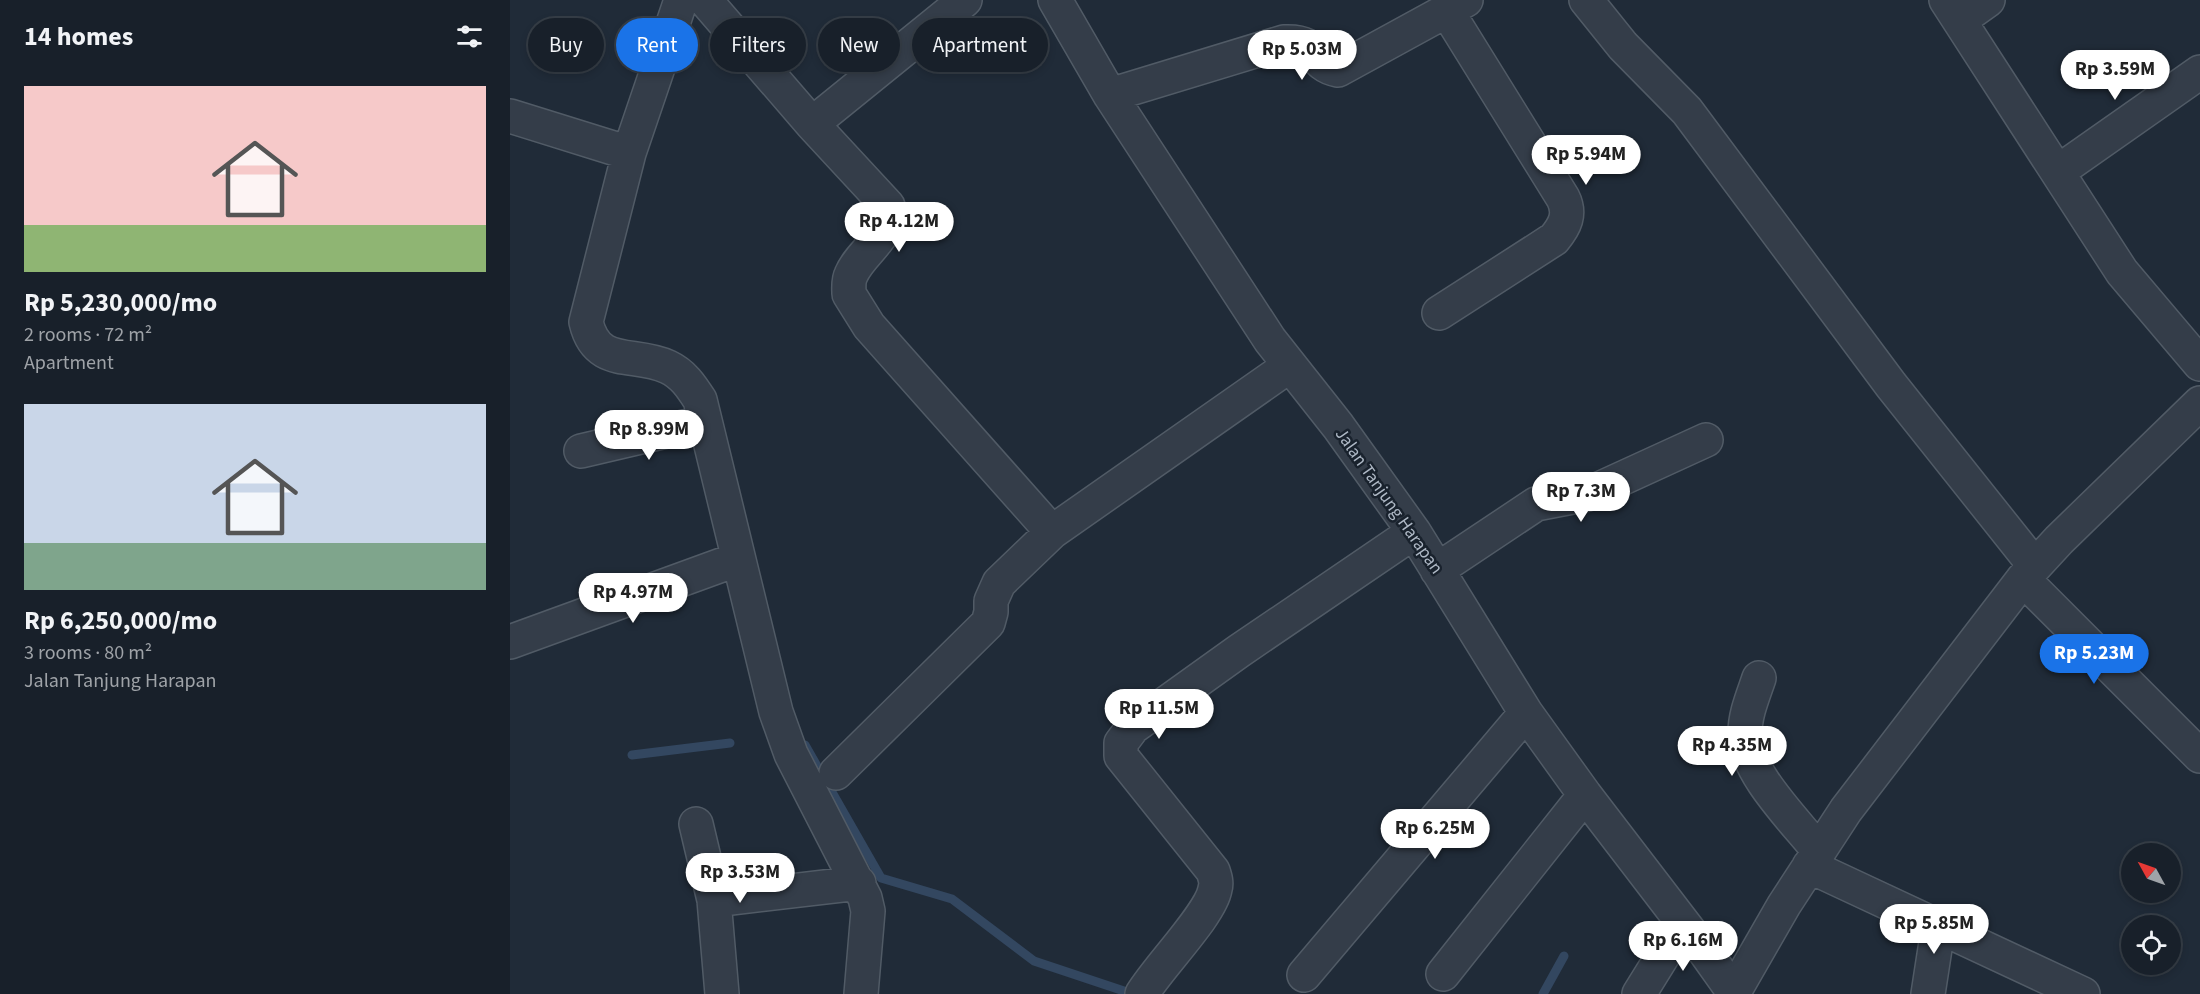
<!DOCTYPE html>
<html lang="en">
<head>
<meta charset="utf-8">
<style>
  :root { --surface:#18202a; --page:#252d36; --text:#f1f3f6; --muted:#9fa3a8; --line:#363e47; --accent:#1a73e8 }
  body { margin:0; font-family:"Source Sans 3",sans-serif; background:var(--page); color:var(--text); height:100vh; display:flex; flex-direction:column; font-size:22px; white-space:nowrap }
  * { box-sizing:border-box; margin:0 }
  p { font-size:20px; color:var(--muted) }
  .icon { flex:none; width:33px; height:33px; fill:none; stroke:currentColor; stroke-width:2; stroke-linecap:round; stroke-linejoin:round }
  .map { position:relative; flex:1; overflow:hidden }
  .drawer { display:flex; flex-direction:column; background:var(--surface); width:510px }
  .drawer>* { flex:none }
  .hud { position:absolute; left:18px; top:18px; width:570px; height:54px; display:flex; gap:12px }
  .needle { width:39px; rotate:310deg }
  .buttons { position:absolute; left:1611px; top:843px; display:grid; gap:12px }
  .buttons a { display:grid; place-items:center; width:60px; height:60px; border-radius:50%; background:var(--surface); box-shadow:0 3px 9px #0003,0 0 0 2px var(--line); font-size:30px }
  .price { position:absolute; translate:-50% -51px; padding:0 14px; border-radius:21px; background:#fff; color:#222; font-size:20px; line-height:39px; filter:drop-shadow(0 2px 3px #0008) }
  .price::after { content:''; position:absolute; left:50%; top:36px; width:18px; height:14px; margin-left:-9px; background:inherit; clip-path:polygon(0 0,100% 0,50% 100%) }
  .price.active { background:var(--accent); color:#fff }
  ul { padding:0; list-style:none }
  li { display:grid; align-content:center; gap:12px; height:318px; padding:0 24px }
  li span { display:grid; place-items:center; height:186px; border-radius:0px; color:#555 }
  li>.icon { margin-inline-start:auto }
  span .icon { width:108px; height:108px; fill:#fffc; stroke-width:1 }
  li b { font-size:26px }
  h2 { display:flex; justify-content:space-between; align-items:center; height:72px; padding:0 24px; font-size:26px }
  .chip { padding:0 21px; border-radius:27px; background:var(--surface); box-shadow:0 3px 9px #0003,0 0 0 2px var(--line); font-size:21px; line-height:54px }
  .chip.active { background:var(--accent); color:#fff }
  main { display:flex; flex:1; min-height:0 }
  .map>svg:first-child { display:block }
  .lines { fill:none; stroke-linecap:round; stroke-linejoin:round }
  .stream { stroke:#334760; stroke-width:9 }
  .minor-casing { stroke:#515b66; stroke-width:36 }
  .minor { stroke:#343d49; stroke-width:33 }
  .labels { text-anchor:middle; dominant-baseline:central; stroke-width:5; stroke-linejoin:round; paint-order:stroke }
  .street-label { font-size:18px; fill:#aeb8c5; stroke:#19222d }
</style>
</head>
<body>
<main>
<section class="drawer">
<h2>14 homes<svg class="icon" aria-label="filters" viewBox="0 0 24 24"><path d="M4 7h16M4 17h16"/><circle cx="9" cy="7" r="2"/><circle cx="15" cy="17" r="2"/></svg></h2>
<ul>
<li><span style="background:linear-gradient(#f6c9c9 75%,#8fb573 0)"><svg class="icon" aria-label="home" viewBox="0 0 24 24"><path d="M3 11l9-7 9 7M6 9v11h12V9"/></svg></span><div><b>Rp 5,230,000/mo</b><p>2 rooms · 72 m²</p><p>Apartment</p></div></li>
<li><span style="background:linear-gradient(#c9d6e8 75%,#7fa58c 0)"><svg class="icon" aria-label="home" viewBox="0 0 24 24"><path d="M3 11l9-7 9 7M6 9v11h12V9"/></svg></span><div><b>Rp 6,250,000/mo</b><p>3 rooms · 80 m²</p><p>Jalan Tanjung Harapan</p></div></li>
</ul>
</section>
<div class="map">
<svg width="1690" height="994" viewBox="0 0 1690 994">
  <rect width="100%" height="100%" fill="#202b38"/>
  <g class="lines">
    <path class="stream" d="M295 745 371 878 442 899 524 961 623 994
      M122 755 220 743
      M1033 994 1054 956"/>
    <defs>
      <path id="minor" d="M171 0 119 153 76 322C87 369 124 351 158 367 173 374 181 386 190 400L266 712 281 754 355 898 358 911 351 994
        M195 0 302 124 378 206C384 235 350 252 341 275 338 281 339 288 339 294L359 326 542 532
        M545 0 600 95 760 340 828 426 904 532 1016 713 1075 795 1193 949 1225 994
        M1076 0 1113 46 1177 111 1381 385 1525 566
        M1436 0 1612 272 1690 364
        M1450 20 1478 0
        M600 95 774 42C813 40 797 64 828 70L956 0
        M0 116 119 153
        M302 124 455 0
        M1549 171 1690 72
        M929 313 1044 239C1055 226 1061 214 1053 198L937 11
        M71 451 195 422
        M927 570 1026 504 1078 494 1196 440
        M1513 579 1690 756
        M0 642 228 559
        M1249 678C1243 696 1235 714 1235 733 1233 770 1286 822 1308 850
        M326 773 478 623 481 612V601L489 583 542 532 779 366
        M186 824 204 900 212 994
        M1299 866 1573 994
        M204 900 349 883
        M933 974 1075 795
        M794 975 1016 713
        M1224 992 1274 905 1336 810 1513 579 1549 540 1690 403
        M632 994C648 967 701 914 705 889 707 883 705 877 703 871L611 756V743L623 727 729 651 904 532
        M1129 994 1173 923
        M1418 994 1428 929"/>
    </defs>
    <use href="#minor" class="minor-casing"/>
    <use href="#minor" class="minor"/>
  </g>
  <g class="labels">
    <g class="street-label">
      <text transform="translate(879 501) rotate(55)">Jalan Tanjung Harapan</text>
    </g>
  </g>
</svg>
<div class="buttons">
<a><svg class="needle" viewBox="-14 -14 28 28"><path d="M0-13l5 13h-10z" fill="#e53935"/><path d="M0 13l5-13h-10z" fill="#9fa3a8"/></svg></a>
<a><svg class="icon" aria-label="locate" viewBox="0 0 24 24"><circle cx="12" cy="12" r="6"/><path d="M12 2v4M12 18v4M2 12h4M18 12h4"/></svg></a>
</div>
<b class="price" style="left:792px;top:81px">Rp 5.03M</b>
<b class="price" style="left:1605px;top:101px">Rp 3.59M</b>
<b class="price" style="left:1076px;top:186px">Rp 5.94M</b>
<b class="price" style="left:389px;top:253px">Rp 4.12M</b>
<b class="price" style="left:139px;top:461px">Rp 8.99M</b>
<b class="price" style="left:1071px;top:523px">Rp 7.3M</b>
<b class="price" style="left:123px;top:624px">Rp 4.97M</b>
<b class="price active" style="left:1584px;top:685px">Rp 5.23M</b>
<b class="price" style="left:649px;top:740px">Rp 11.5M</b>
<b class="price" style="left:1222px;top:777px">Rp 4.35M</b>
<b class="price" style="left:925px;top:860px">Rp 6.25M</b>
<b class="price" style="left:230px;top:904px">Rp 3.53M</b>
<b class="price" style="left:1424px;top:955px">Rp 5.85M</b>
<b class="price" style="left:1173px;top:972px">Rp 6.16M</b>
<div class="hud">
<a class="chip">Buy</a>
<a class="chip active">Rent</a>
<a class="chip">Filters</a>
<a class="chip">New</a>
<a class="chip">Apartment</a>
</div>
</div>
</main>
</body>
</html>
